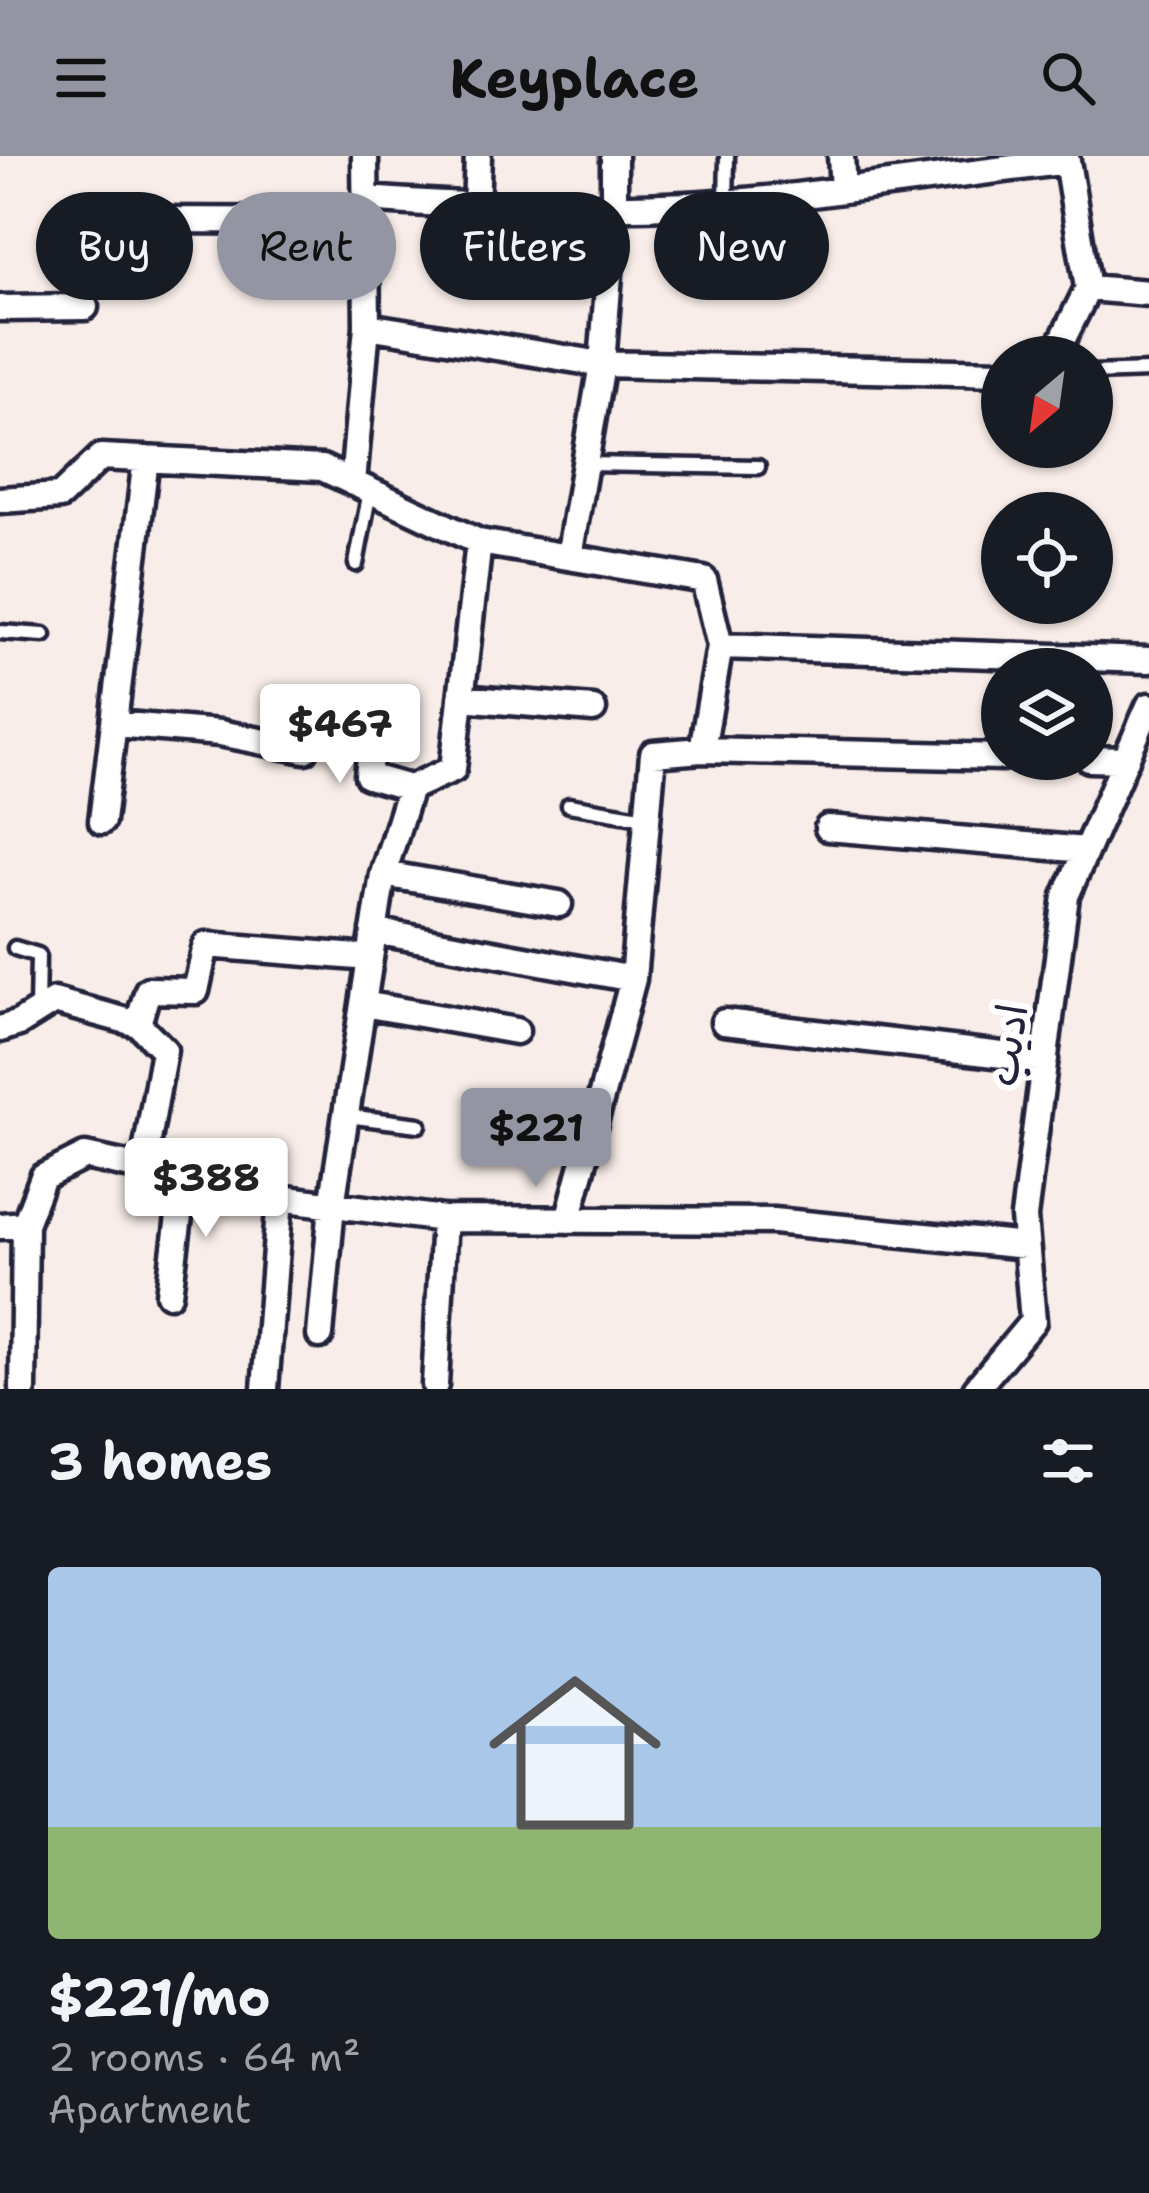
<!DOCTYPE html>
<html lang="en">
<head>
<meta charset="utf-8">
<style>
  :root { --surface:#171b24; --page:#242831; --text:#f1f3f6; --muted:#9ea1a6; --accent:#9495a2 }
  body { margin:0; font-family:"Shantell Sans","Playpen Sans Arabic",sans-serif; background:var(--page); color:var(--text); height:100vh; display:flex; flex-direction:column; font-size:45px; white-space:nowrap }
  * { box-sizing:border-box; margin:0 }
  p { font-size:39px; color:var(--muted) }
  .icon { flex:none; width:66px; height:66px; fill:none; stroke:currentColor; stroke-width:2; stroke-linecap:round; stroke-linejoin:round }
  .map { position:relative; height:1233px; overflow:hidden }
  .sheet { display:flex; flex-direction:column; background:var(--surface); flex:1 }
  .sheet>* { flex:none }
  .guide { position:absolute; left:36px; top:36px; width:1077px; height:108px; display:flex; gap:24px }
  .needle { width:78px; rotate:209deg }
  .controls { position:absolute; left:981px; top:180px; display:grid; gap:24px }
  .controls a { display:grid; place-items:center; width:132px; height:132px; border-radius:50%; background:var(--surface); box-shadow:0 3px 9px #0004; font-size:60px }
  .price { position:absolute; translate:-50% -102px; padding:0 27px; border-radius:12px; background:#fff; color:#222; font-size:39px; line-height:78px; filter:drop-shadow(0 3px 6px #0008) }
  .price::after { content:''; position:absolute; left:50%; top:72px; width:36px; height:27px; margin-left:-18px; background:inherit; clip-path:polygon(0 0,100% 0,50% 100%) }
  .price.on { background:var(--accent); color:#111 }
  ul { padding:0; list-style:none }
  li { display:grid; align-content:center; gap:24px; height:636px; padding:0 48px }
  li span { display:grid; place-items:center; height:372px; border-radius:12px; color:#555 }
  li>.icon { margin-inline-start:auto }
  span .icon { width:216px; height:216px; fill:#fffc; stroke-width:1 }
  li b { font-size:51px }
  h2 { display:flex; justify-content:space-between; align-items:center; height:144px; padding:0 48px; font-size:51px }
  .chip { padding:0 42px; border-radius:54px; background:var(--surface); box-shadow:0 3px 9px #0004; font-size:42px; line-height:108px }
  .chip.on { background:var(--accent); color:#111 }
  header { display:flex; justify-content:space-between; align-items:center; height:156px; padding:0 48px; background:var(--accent); color:#111; font-size:54px; font-weight:700 }
  .map>svg:first-child { display:block }
  .lines { fill:none; stroke-linecap:round; stroke-linejoin:round }
  .service-casing { stroke:#22223b; stroke-width:21 }
  .minor-casing { stroke:#22223b; stroke-width:33 }
  .service { stroke:#fff; stroke-width:12 }
  .minor { stroke:#fff; stroke-width:24 }
  .labels { text-anchor:middle; dominant-baseline:central; stroke-width:12; stroke-linejoin:round; paint-order:stroke }
  .street-label { font-size:42px; fill:#22223b; stroke:#fff }
</style>
</head>
<body>
<header><svg class="icon" aria-label="menu" viewBox="0 0 24 24"><path d="M4 6h16M4 12h16M4 18h16"/></svg>Keyplace<svg class="icon" aria-label="search" viewBox="0 0 24 24"><circle cx="10" cy="10" r="6"/><path d="M15 15l6 6"/></svg></header>
<div class="map">
<svg width="1149" height="1233" viewBox="0 0 1149 1233">
  <rect width="100%" height="100%" fill="#f8ede8"/>
  <filter id="ink" filterUnits="userSpaceOnUse"><feTurbulence type="fractalNoise" baseFrequency=".00833" numOctaves="2"/><feDisplacementMap in="SourceGraphic" scale="24" xChannelSelector="R" yChannelSelector="G"/><feConvolveMatrix kernelMatrix="1 2 1 2 8 2 1 2 1" color-interpolation-filters="sRGB"/></filter>
  <g filter="url(#ink)">
    <g class="lines">
      <defs>
        <path id="service" d="M726 47 727 0
          M1092 217 1149 215
          M586 308 758 311
          M356 408 370 335
          M0 476 44 479
          M569 649 646 662
          M15 792 38 799 37 855
          M347 960 419 969"/>
        <path id="minor" d="M841 0 843 34 1067 5 1088 132 1149 137
          M365 43C526 55 683 57 843 34
          M476 51 478 0
          M142 64 365 65
          M0 152 85 151
          M367 170 602 208 614 54V0
          M1054 201 1088 132
          M353 327 367 170 365 0
          M0 344 60 340 101 301 322 312 479 386 704 424 720 490 702 594
          M569 401 602 208 1002 217
          M720 490 1149 504
          M461 542 593 553
          M374 562 368 620 410 632
          M114 568 220 577 305 594
          M1089 603 1126 604
          M102 665 146 303
          M828 672 1086 694
          M383 718 559 748
          M374 775 633 823
          M363 848 516 875
          M724 866 1045 904
          M138 868 148 834 196 835 206 789 370 802
          M0 873 19 867 54 845 138 868 164 894 143 1013
          M568 1064 633 823 653 598 702 594 1002 601
          M25 1068 43 1021 85 1000 280 1042
          M0 1070 25 1068 23 1233
          M169 1138 184 1022
          M320 1179 332 1049 383 718 410 632 453 613 479 386
          M435 1229 444 1063
          M265 1233 280 1042 444 1063 774 1065 1026 1090
          M976 1233 1033 1165 1024 1061 1066 740 1149 550"/>
      </defs>
      <use href="#service" class="service-casing"/>
      <use href="#minor" class="minor-casing"/>
      <use href="#service" class="service"/>
      <use href="#minor" class="minor"/>
    </g>
  </g>
  <g class="labels">
    <g class="street-label">
      <text transform="translate(1007 889) rotate(-82)">ادیب</text>
    </g>
  </g>
</svg>
<div class="controls">
<a><svg class="needle" viewBox="-14 -14 28 28"><path d="M0-13l5 13h-10z" fill="#e53935"/><path d="M0 13l5-13h-10z" fill="#9ea1a6"/></svg></a>
<a><svg class="icon" aria-label="locate" viewBox="0 0 24 24"><circle cx="12" cy="12" r="6"/><path d="M12 2v4M12 18v4M2 12h4M18 12h4"/></svg></a>
<a><svg class="icon" aria-label="layers" viewBox="0 0 24 24"><path d="M12 4l9 5-9 5-9-5zM3 14l9 5 9-5"/></svg></a>
</div>
<b class="price" style="left:340px;top:630px">$467</b>
<b class="price on" style="left:536px;top:1034px">$221</b>
<b class="price" style="left:206px;top:1084px">$388</b>
<div class="guide">
<a class="chip">Buy</a>
<a class="chip on">Rent</a>
<a class="chip">Filters</a>
<a class="chip">New</a>
</div>
</div>
<section class="sheet">
<h2>3 homes<svg class="icon" aria-label="filters" viewBox="0 0 24 24"><path d="M4 7h16M4 17h16"/><circle cx="9" cy="7" r="2"/><circle cx="15" cy="17" r="2"/></svg></h2>
<ul>
<li><span style="background:linear-gradient(#a9c7e8 70%,#8fb573 0)"><svg class="icon" aria-label="home" viewBox="0 0 24 24"><path d="M3 11l9-7 9 7M6 9v11h12V9"/></svg></span><div><b>$221/mo</b><p>2 rooms · 64 m²</p><p>Apartment</p></div></li>
</ul>
</section>
</body>
</html>
